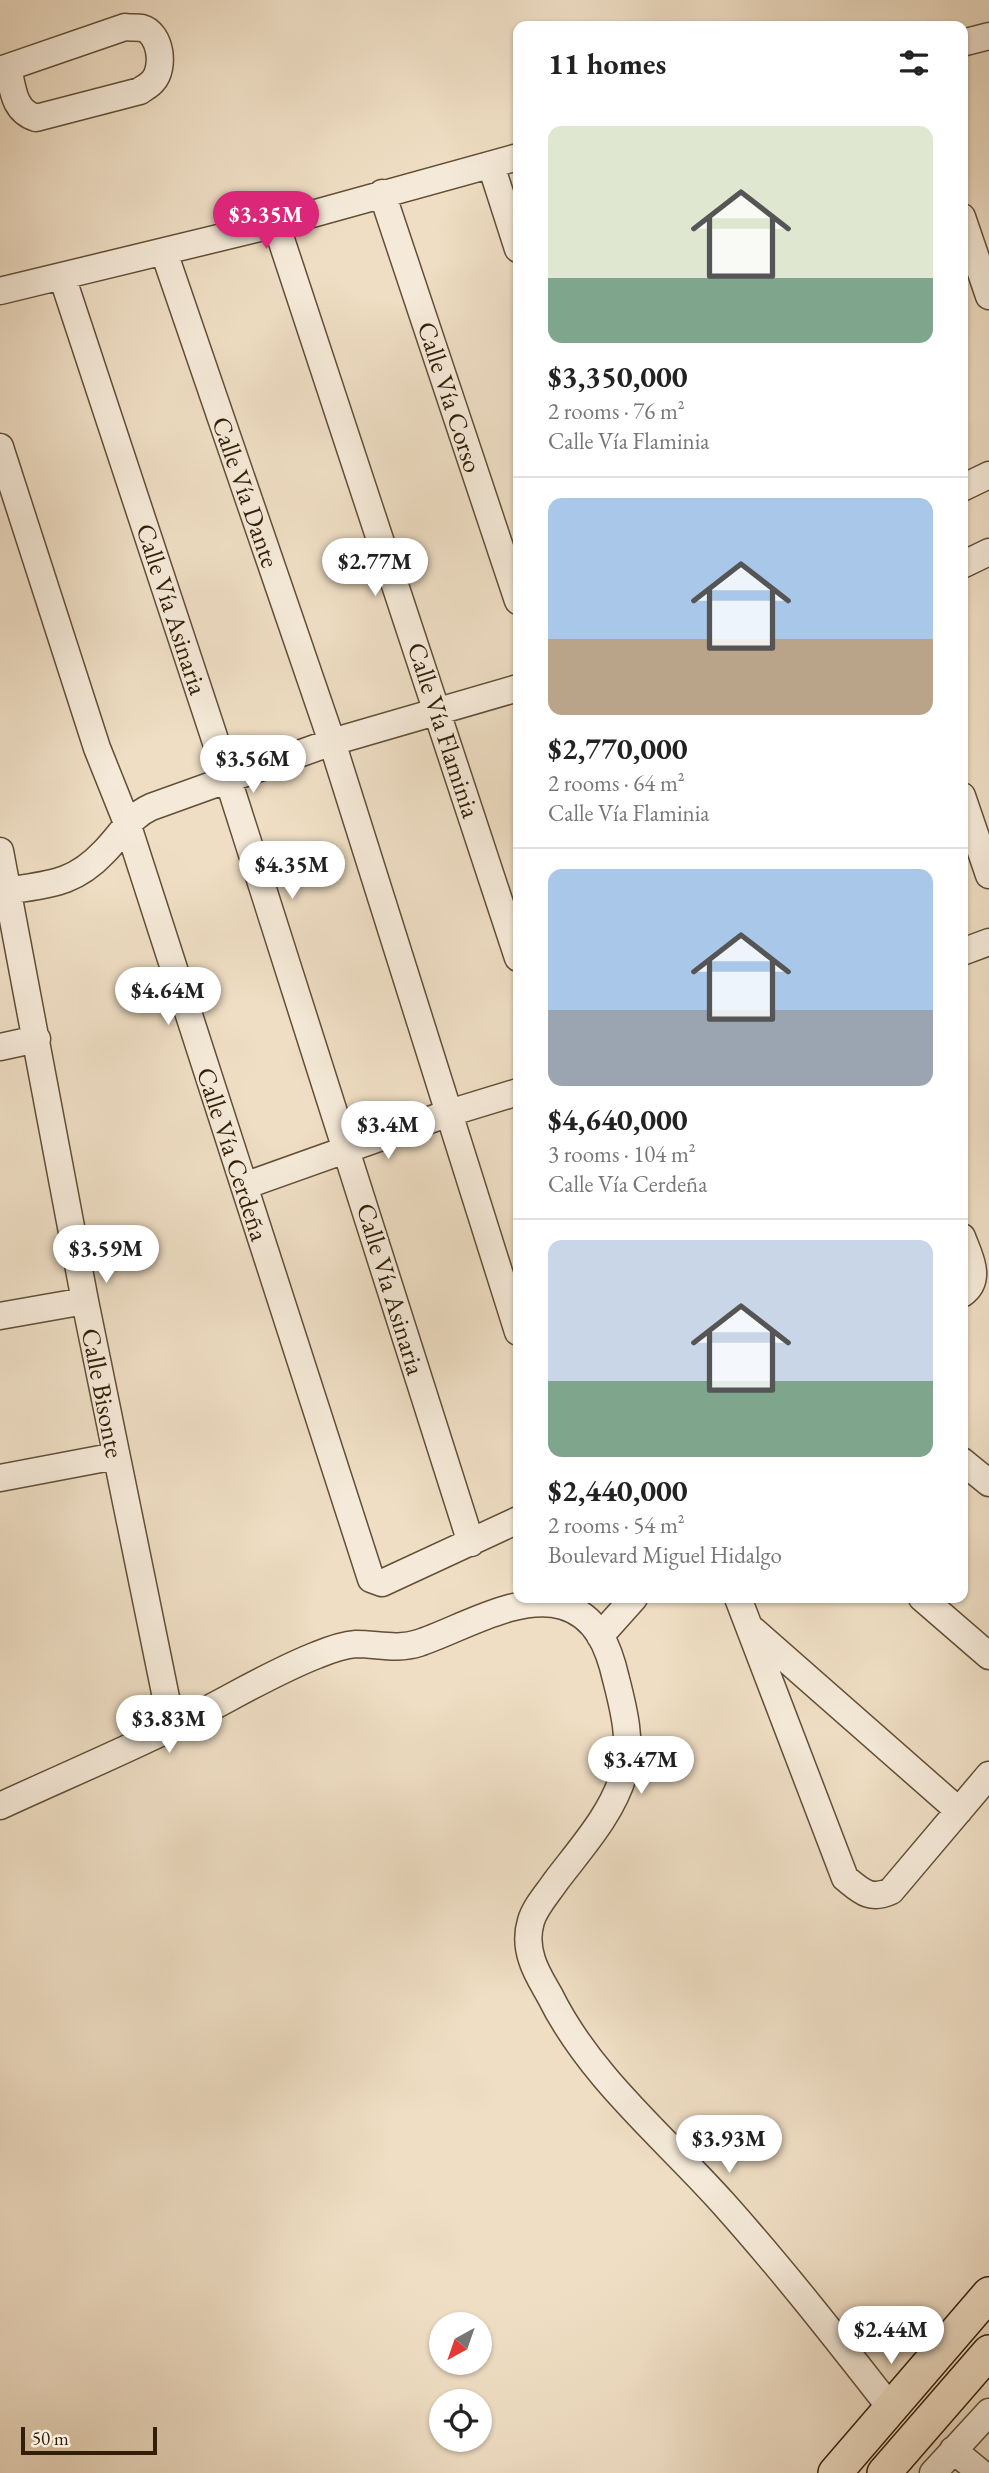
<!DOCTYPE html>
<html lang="en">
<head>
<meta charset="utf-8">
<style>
  :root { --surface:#fff; --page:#f2f2f2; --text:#222; --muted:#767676; --line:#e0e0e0; --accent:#db2777 }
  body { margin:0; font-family:"EB Garamond",serif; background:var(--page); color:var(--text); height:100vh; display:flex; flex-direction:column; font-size:26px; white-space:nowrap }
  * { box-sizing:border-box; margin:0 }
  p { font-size:23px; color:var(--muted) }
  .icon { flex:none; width:38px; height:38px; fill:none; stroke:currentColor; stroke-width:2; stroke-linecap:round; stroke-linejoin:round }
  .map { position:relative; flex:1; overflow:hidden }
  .details { position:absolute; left:513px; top:21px; width:455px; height:1582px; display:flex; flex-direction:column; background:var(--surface); border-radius:14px; box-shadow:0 2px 5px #0004 }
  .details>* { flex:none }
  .needle { width:46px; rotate:220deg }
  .fabs { position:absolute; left:429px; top:2312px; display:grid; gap:14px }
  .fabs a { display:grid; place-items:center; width:63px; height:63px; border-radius:50%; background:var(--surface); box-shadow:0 2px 5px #0004; font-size:35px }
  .scale { position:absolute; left:21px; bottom:18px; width:136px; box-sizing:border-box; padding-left:7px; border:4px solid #321f07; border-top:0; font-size:19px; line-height:24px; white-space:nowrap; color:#321f07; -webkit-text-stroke:5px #f5ead9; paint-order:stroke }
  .price { position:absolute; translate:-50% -60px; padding:0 16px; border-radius:24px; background:#fff; color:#222; font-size:23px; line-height:46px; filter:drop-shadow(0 2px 4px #0008) }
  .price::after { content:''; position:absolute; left:50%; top:42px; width:21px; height:16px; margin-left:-10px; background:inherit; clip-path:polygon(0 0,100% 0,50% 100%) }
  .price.active { background:var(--accent); color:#fff }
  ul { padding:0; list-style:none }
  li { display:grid; align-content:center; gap:14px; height:371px; padding:0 35px }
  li+li { border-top:2px solid var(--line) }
  li span { display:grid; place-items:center; height:217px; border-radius:14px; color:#555 }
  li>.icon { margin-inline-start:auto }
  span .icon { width:126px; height:126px; fill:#fffc; stroke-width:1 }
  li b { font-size:30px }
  h2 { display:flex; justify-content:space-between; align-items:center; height:84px; padding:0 35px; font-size:30px }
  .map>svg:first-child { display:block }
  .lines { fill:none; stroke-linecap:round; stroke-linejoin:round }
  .minor-casing { stroke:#614f36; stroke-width:29 }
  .major-casing { stroke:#321f07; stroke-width:36 }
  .minor { stroke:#f5ead9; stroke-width:26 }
  .major { stroke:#efdec4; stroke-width:33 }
  .labels { text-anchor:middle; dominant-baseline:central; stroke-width:5; stroke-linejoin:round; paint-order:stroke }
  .street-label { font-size:26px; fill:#321f07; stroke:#f5ead9 }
</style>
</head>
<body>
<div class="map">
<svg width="989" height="2473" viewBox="0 0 989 2473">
  <rect width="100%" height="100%" fill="#efdec4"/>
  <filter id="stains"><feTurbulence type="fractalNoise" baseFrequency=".00286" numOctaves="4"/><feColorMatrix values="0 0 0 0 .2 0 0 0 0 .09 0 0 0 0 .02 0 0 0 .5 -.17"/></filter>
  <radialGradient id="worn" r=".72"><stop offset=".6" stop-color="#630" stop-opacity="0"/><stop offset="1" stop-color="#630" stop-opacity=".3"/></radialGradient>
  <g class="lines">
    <defs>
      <path id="minor" d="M962 43 989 36
        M0 70 125 27C130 28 137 27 142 28 161 33 165 68 153 81 150 85 144 88 140 91L36 118C13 111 13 88 8 68
        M491 165 518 249
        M382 193 518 601
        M962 217 989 296
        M276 224 518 958
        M164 252 332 742 518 1332
        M62 276 228 779 471 1543
        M0 291 276 224 518 157
        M0 447 97 748 127 823 371 1579 382 1583 518 1520
        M962 488 989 475
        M962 565 989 552
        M962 796 989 875
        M0 851 85 1301 172 1727
        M0 892C44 884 71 887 104 852 121 835 129 817 151 807L332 742 518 688
        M962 952 989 942
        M0 1047 37 1039
        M244 1186 449 1113 518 1092
        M962 1237C969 1256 983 1279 962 1294
        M0 1316 85 1301
        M962 1461 989 1483
        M0 1478 116 1456
        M738 1598 845 1878C861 1891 870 1901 891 1891L989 1775
        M922 1598 989 1656
        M753 1630 959 1811
        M600 1636 634 1598
        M0 1806C63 1777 127 1750 189 1719 231 1698 273 1672 317 1655 329 1650 343 1645 356 1644 378 1644 397 1650 419 1643 461 1629 518 1593 563 1606 597 1616 609 1648 616 1679 624 1710 632 1742 624 1773 613 1813 581 1848 556 1881 548 1893 535 1907 531 1921 527 1934 528 1948 532 1960 536 1973 544 1985 550 1996 590 2077 664 2137 723 2203 782 2269 836 2338 890 2407
        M953 2450 981 2473
        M933 2473 989 2412"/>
      <path id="major" d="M835 2473 989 2294
        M884 2473 989 2352"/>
    </defs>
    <use href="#minor" class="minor-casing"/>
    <use href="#major" class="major-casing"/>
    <use href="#minor" class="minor"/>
    <use href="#major" class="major"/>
  </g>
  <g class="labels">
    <g class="street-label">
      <text transform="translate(450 397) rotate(72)">Calle Vía Corso</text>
      <text transform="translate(246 492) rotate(71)">Calle Vía Dante</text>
      <text transform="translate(172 609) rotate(72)">Calle Vía Asinaria</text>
      <text transform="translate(444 730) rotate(72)">Calle Vía Flaminia</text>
      <text transform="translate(233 1154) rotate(72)">Calle Vía Cerdeña</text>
      <text transform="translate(391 1289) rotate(73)">Calle Vía Asinaria</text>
      <text transform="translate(103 1393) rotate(79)">Calle Bisonte</text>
    </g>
  </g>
  <rect width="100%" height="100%" filter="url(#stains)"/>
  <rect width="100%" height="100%" fill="url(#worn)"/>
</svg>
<div class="fabs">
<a><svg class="needle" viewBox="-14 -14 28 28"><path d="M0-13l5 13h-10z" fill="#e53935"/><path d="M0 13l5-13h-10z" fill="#767676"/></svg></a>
<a><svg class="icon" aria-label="locate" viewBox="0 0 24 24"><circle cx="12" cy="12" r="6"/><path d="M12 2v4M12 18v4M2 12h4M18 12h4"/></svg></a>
</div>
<div class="scale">50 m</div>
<b class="price active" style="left:266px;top:251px">$3.35M</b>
<b class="price" style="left:375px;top:598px">$2.77M</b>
<b class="price" style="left:253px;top:795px">$3.56M</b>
<b class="price" style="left:292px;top:901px">$4.35M</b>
<b class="price" style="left:168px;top:1027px">$4.64M</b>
<b class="price" style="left:388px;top:1161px">$3.4M</b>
<b class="price" style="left:106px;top:1285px">$3.59M</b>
<b class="price" style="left:169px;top:1755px">$3.83M</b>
<b class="price" style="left:641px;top:1796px">$3.47M</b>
<b class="price" style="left:729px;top:2175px">$3.93M</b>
<b class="price" style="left:891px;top:2366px">$2.44M</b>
<section class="details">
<h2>11 homes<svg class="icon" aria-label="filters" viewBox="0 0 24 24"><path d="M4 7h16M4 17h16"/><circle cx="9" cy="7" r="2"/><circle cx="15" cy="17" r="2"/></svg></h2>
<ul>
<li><span style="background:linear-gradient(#dfe7d0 70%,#7fa58c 0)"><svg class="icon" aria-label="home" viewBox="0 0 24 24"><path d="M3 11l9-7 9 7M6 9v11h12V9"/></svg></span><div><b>$3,350,000</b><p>2 rooms · 76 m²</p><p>Calle Vía Flaminia</p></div></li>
<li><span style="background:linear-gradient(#a9c7e8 65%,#b9a48a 0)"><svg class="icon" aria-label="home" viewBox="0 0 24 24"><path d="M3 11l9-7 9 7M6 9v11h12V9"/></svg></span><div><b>$2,770,000</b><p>2 rooms · 64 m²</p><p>Calle Vía Flaminia</p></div></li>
<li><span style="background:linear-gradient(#a9c7e8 65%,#9aa5b1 0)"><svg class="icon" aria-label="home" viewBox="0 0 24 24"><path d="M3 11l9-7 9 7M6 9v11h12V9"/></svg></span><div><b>$4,640,000</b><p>3 rooms · 104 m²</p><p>Calle Vía Cerdeña</p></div></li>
<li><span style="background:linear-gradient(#c9d6e8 65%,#7fa58c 0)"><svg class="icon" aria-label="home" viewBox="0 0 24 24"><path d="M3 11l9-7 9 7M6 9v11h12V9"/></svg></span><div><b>$2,440,000</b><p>2 rooms · 54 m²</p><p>Boulevard Miguel Hidalgo</p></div></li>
</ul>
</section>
</div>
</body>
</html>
